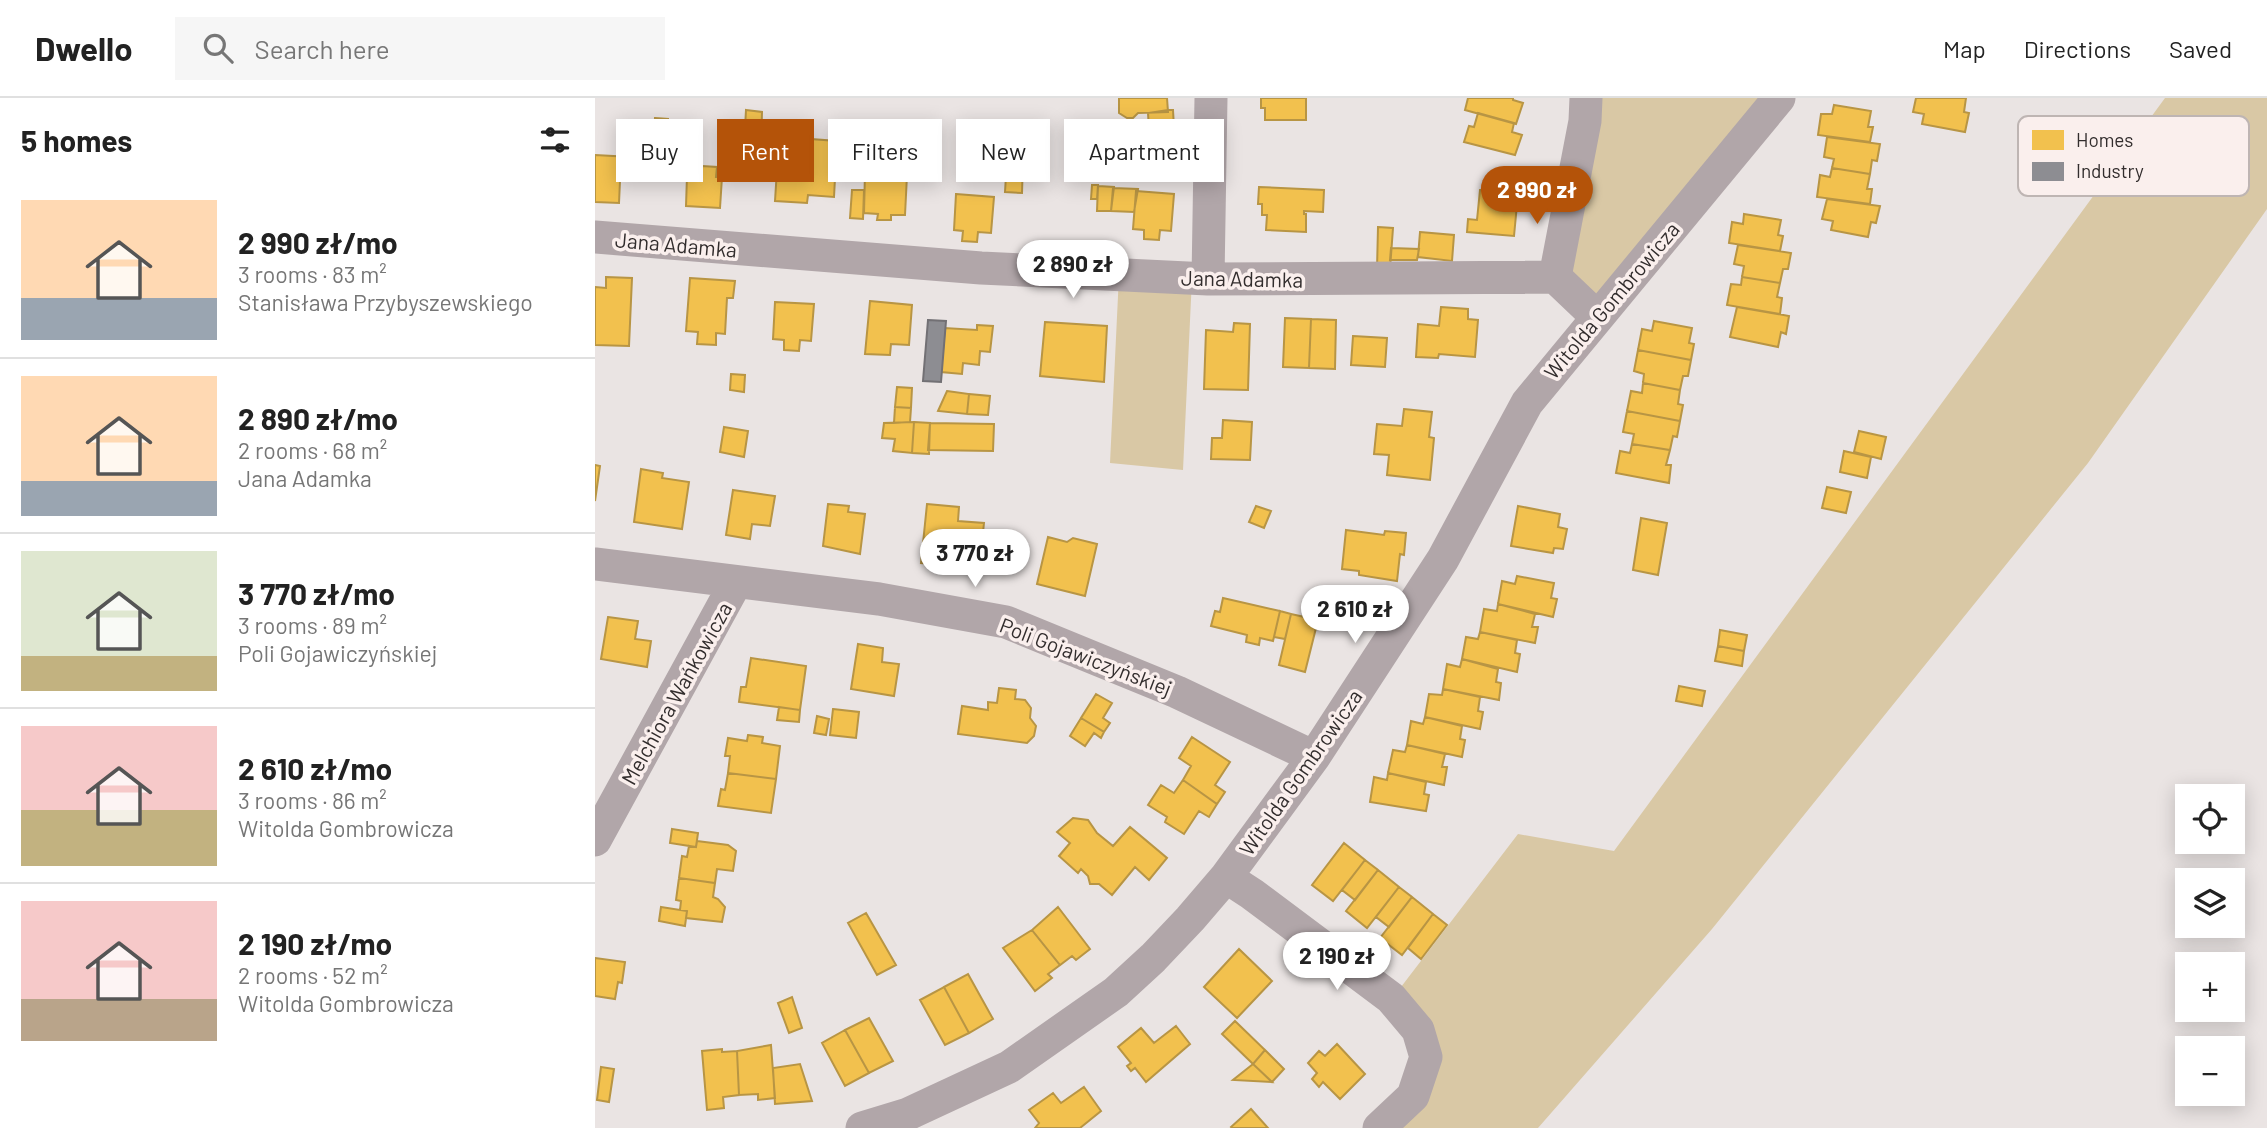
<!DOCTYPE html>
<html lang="en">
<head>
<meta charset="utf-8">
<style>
  :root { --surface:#fff; --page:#f6f6f6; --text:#222; --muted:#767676; --line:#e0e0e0; --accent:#b45309 }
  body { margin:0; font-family:Barlow,sans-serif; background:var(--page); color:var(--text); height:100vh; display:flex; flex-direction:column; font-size:26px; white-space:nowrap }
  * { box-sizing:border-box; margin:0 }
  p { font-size:23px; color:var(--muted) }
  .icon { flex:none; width:38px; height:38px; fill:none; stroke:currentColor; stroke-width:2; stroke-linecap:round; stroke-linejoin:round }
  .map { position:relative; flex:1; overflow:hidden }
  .sheet { display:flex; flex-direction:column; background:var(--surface); width:595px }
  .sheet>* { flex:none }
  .banner { position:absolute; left:21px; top:21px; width:665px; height:63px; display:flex; gap:14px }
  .tools { position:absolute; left:1580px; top:686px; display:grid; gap:14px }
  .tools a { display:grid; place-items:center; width:70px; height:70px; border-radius:0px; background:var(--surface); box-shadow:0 4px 18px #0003; font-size:35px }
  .price { position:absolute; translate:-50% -60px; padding:0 16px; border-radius:24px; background:#fff; color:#222; font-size:23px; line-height:46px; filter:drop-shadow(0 2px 4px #0008) }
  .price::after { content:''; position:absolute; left:50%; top:42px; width:21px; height:16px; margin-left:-10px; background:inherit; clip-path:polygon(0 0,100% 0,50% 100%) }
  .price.selected { background:var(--accent); color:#fff }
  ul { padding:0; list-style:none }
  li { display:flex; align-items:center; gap:21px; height:175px; padding:0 21px }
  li+li { border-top:2px solid var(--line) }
  li span { display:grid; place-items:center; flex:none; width:196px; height:140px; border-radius:0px; color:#555 }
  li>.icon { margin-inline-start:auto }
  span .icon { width:84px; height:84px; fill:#fffc; stroke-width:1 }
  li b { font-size:30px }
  h2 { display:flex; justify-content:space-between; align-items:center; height:84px; padding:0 21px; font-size:30px }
  .tag { padding:0 24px; border-radius:0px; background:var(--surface); box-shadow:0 4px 18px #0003; font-size:24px; line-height:63px }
  .tag.selected { background:var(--accent); color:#fff }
  header { display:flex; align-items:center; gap:42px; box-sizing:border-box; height:98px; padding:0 35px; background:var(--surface); border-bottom:2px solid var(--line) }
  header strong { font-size:33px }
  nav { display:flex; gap:38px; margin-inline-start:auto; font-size:24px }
  .search { width:490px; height:63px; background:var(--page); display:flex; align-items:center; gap:18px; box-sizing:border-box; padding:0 24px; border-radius:0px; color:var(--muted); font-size:26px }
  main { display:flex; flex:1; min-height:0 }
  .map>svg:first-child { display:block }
  .green { fill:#d9c8a5 }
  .homes { fill:#f2c14e; stroke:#b89544; stroke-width:2 }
  .industry { fill:#8d8d92; stroke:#727074; stroke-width:2 }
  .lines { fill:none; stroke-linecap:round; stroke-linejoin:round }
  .minor { stroke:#b1a6a9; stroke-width:33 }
  .labels { text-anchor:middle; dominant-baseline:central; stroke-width:7; stroke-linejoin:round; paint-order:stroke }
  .street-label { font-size:21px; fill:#322d2d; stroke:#faefed }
  .key { fill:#faefed; stroke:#beb5b3; stroke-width:2 }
  .key-label { font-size:19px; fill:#322d2d }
</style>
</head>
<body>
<header>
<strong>Dwello</strong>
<div class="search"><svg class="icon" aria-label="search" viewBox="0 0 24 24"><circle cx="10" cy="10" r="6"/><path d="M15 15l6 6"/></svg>Search here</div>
<nav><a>Map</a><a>Directions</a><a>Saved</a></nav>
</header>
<main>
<section class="sheet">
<h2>5 homes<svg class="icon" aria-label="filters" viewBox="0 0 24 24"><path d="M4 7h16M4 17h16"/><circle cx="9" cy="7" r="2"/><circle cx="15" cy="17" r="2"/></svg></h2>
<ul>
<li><span style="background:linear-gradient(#ffd9b3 70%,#9aa5b1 0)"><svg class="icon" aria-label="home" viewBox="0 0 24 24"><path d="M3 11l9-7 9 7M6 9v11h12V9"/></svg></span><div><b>2 990 zł/mo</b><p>3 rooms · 83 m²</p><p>Stanisława Przybyszewskiego</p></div></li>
<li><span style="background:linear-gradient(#ffd9b3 75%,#9aa5b1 0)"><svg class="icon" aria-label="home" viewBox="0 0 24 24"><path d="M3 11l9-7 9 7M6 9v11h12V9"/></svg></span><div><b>2 890 zł/mo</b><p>2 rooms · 68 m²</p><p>Jana Adamka</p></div></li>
<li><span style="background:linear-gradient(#dfe7d0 75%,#c2b280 0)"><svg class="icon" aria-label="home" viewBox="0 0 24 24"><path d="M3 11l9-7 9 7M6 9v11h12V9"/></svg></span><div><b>3 770 zł/mo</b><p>3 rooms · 89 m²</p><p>Poli Gojawiczyńskiej</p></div></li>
<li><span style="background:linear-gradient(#f6c9c9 60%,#c2b280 0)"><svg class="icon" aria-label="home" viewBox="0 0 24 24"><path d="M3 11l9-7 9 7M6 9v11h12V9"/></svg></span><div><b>2 610 zł/mo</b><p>3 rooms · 86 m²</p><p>Witolda Gombrowicza</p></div></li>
<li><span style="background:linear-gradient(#f6c9c9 70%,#b9a48a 0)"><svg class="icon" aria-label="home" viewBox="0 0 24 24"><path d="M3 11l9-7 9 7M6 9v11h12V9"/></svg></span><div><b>2 190 zł/mo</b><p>2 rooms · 52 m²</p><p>Witolda Gombrowicza</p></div></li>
</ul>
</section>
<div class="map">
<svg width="1672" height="1030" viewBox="0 0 1672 1030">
  <rect width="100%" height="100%" fill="#eae4e3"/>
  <path class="green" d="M991 0H1184L1001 218 960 179Z
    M1570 0H1672V111L1493 365 1117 831 943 1030H784L831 959 806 889 923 736 1019 753Z
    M524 177 597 180 588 372 515 365Z"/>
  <path class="homes" d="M524 0H572L573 14 543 15 538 20H532L524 15Z
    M666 0H711V22H670V10H666Z
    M873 0H918V2L928 5 921 26 870 12Z
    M1321 0H1371L1369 14 1374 15 1370 34 1327 26 1329 16 1318 14Z
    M1239 7 1276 13 1273 29H1278L1275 44 1223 37 1226 16H1237Z
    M151 12 167 14 166 50 149 49Z
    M573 12H578L579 30 554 31 553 15Z
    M883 15 919 25 917 34 927 37 920 57 869 44 874 28 879 29Z
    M60 20 73 21 72 37 59 36Z
    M185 24 217 27 216 41 242 43 239 99 213 97 212 105 180 103Z
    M1232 39 1285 46 1282 63 1277 62 1275 76 1237 70 1239 61 1229 59Z
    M0 57 36 59 35 83H25L24 105 0 104Z
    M412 61 428 62 427 95 410 94Z
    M107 68 122 69 121 79H127L125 110 91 108 92 78H106Z
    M1237 70 1275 76 1272 91H1277L1275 106 1222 99 1225 77 1235 79Z
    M270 74 312 77 310 117H296V122H282L283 116 269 115Z
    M497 87H503L502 101H496Z
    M503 88 519 89 516 113H502Z
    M664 89 729 92 728 114 709 113V116H711V134L671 132 672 117H667V106H663Z
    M518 90 543 91 539 114 516 113Z
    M257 92H269L268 121 255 120Z
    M885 92 923 96 919 138 872 134 873 121 882 122Z
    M541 93 579 96 576 133 565 132 564 142 549 141V132L538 131Z
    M361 96 399 99 396 135 383 134 382 144 367 143 368 133 359 132Z
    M1232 101 1285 108 1281 125 1276 124 1273 139 1236 132 1238 123 1227 121Z
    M1149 116 1186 122 1183 137 1188 138 1185 153 1134 145 1137 124 1148 126Z
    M783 129 798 130 795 171H782Z
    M825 134 859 137 857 163 823 159Z
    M1143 147 1196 155 1193 171H1188L1185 185 1147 179 1149 168 1139 166Z
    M796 150 824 151 822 162H795Z
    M11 179 37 180 34 248 0 247V189L11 190Z
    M1147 179 1185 185 1182 199 1187 200 1185 216 1132 207 1136 186 1146 187Z
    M95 180 140 183 138 200H132L130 236 121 235V247L102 246 103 234 91 233Z
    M275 203 317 207 314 247 296 246 295 257 270 256Z
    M180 204 219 206 216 243 205 242 204 253 189 252V242L178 241Z
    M846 209 873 211V221L883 222 880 259 844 256 843 260 821 259 823 226 844 228Z
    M1142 209 1194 218 1191 236 1186 234 1183 249 1135 239Z
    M690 220 716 221 714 270 688 269Z
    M716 221 741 222 740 271 714 270Z
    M1059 223 1097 230 1094 245 1099 246 1096 262 1043 252 1047 231 1057 233Z
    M450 224 512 228 509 284 445 278Z
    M639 225 655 226 653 292 609 291 611 232 638 234Z
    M382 227 398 228 395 254 385 253 384 267 368 265 367 276 346 274 350 230 382 232Z
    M758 238 792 240 790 269 756 267Z
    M1043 252 1096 262 1093 278H1088L1085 292 1048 285 1049 276 1039 273Z
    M136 276 150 277 149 294 135 292Z
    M1048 285 1085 292 1083 306 1088 307 1085 323 1032 313 1036 293 1047 295Z
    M302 289 317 290 316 310 300 309Z
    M352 293 374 296 372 316 343 313Z
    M374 296 395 298 393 317 372 316Z
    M300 309 316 310 315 324 299 325Z
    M809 311 837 314 834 339 839 340 835 382 792 377 794 357 779 356 782 326 807 328Z
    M1032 313 1085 323 1082 339 1078 338 1075 352 1037 346 1039 336 1028 334Z
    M628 322 657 324 655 362 616 361 617 340H627Z
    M319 324 335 325 334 356 317 355Z
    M319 324 317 355 298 353 300 341 287 340 289 325Z
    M335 325 399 326 398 353 333 352Z
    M129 329 153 333 149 359 125 354Z
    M1264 333 1291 339 1286 361 1259 354Z
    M1037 346 1075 352 1071 367H1076L1074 385 1021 375 1025 353 1035 355Z
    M1249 353 1276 359 1272 380 1245 374Z
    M0 367 5 368 0 403Z
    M46 371 68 375 67 380 94 384 87 431 39 424Z
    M1232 389 1256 394 1251 415 1227 410Z
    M138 392 180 398 175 428 157 426 155 441 131 437Z
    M233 406 254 408 253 414 270 416 265 456 228 448Z
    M332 406 364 409 363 423 389 425 386 453 371 451 370 462 362 461 361 468 326 465Z
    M661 408 676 413 669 430 654 424Z
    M923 408 965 416 963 429 972 431 968 451 959 450 958 455 916 448Z
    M1046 420 1072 425 1063 477 1038 472Z
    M751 432 789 437 790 433 811 435 809 457 805 456 802 483 764 477V473L747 471Z
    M453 439 472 444 478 440 502 446 490 498 442 486Z
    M922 478 959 485 956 500 962 501 958 519 903 506 907 483 920 486Z
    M628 500 685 513 678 543 665 540 664 547 651 544 652 537 616 528 620 513 625 514Z
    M903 506 940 516 937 529H943L940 545 885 534 889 511 902 513Z
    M685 513 696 516 690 541 679 539Z
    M696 516 723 522 710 574 684 567Z
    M13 519 43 523 40 541 56 543 52 569 6 561Z
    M1125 532 1152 537 1149 553 1123 548Z
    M885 534 922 542 920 555 925 556 922 574 867 561 871 539 883 541Z
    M263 546 288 550 287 564 304 566 299 598 256 591Z
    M1123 548 1149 553 1147 568 1120 563Z
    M156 560 211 568 205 612 144 604 146 589H151Z
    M867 561 903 571 901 584 906 585 904 602 848 591 852 566 865 569Z
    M1084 588 1110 593 1107 608 1081 603Z
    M404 590 421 592 420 601 430 602 436 610 435 620 441 628 439 638 432 645 363 636 367 608 393 612V604L402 605Z
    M848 591 885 599 883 613 888 614 885 631 830 619 834 596 847 597Z
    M501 596 517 605 508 620 515 625 509 634 486 620Z
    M184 609 205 612 204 624 182 622Z
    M238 611 264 614 261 640 235 637Z
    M222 618 234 621 231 637 219 635Z
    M830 619 867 628 865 641 870 642 867 659 812 647 816 623 828 626Z
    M486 620 509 634 506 640 499 635 490 648 475 638Z
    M153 637 168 639 167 645 185 648 181 681 133 675 135 658H130L133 640 152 643Z
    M597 639 635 664 620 687 630 694 622 706 588 682 596 668 584 660Z
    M812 647 850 656 847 669H852L849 687 793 675 798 652 810 654Z
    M133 675 181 681 176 715 123 708 126 691 130 692Z
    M793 675 831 684 829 696 834 697 831 713 775 704 779 679 792 682Z
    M588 682 622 706 614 719 604 713 589 736 570 724 572 719 553 707 566 687 579 695Z
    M478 720 493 722 502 735 518 748 535 729 572 760 554 782 540 769 517 797 504 786H495L493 778 486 771 483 775 464 758 475 745 462 734Z
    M77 731 103 735 101 749 75 745Z
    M102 743 133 747 141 753 138 773 122 771 120 785 84 780 87 758 92 759 94 748 101 749Z
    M749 745 770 762 738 803 717 787Z
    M770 762 783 772 760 802 747 792Z
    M783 772 804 789 772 830 751 813Z
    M84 780 120 785 118 799 123 801 130 809 127 824 91 820 92 813 85 812 86 803 81 802Z
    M804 789 817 799 794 829 781 819Z
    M817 799 838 816 807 857 785 840Z
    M66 809 92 813 90 828 64 823Z
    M463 809 495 851 481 862 477 858 465 867 437 832Z
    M271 815 301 867 282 877 253 825Z
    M838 816 852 827 826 861 813 850Z
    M437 832 465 867 453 876 457 880 440 893 408 850Z
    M644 851 677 883 642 920 609 889Z
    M0 860 30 864 27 885 23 884 20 901 0 898Z
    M373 876 398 921 374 935 349 889Z
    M349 889 374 935 350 947 325 902Z
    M197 899 207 930 194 935 183 905Z
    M274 920 298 963 274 975 250 932Z
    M640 923 670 952 658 966 627 936Z
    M581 928 595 946 551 984 540 970 536 973 532 968 536 965 523 949 546 930 559 945Z
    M250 932 274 975 250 988 227 945Z
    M742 946 770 976 745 1001 728 984 724 989 717 981 722 975 713 965 724 953 730 958Z
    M176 947 180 1000 163 1002V996L144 997 142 953Z
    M127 951V954L142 953 144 997 128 999 129 1010 112 1012 107 953Z
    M670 952 689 971 677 984 658 966Z
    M205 966 217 1003 180 1006 178 970Z
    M658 966 677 984 638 982Z
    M6 969 19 971 14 1004 2 1002Z
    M489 989 506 1013 485 1030H440L444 1025 434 1012 458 995 466 1005Z
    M656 1011 673 1030H637L636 1029Z"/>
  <path class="industry" d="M333 222 351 223 346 284 328 283Z"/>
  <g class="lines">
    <path class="minor" d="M991 0 990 23 960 179 1001 218
      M0 139 386 170 613 181 960 179
      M613 181 616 0
      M0 466 284 501 411 524 582 594 719 659
      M0 742 141 484
      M631 779 657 796 796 900 823 932 831 959 818 998 784 1030
      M267 1030 313 1016 414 969 521 894 558 860 595 821 631 779 719 659 848 461 932 305 1184 0"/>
  </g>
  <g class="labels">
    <g class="street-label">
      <text transform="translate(81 146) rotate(5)">Jana Adamka</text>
      <text transform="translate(647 180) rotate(1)">Jana Adamka</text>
      <text transform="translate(1016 202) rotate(-50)">Witolda Gombrowicza</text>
      <text transform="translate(491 558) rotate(21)">Poli Gojawiczyńskiej</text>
      <text transform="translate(81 595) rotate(-61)">Melchiora Wańkowicza</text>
      <text transform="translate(705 674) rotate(-55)">Witolda Gombrowicza</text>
    </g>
  </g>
  <rect x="1423" y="18" width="231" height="80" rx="10" class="key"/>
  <rect x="1437" y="32" width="32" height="20" fill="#f2c14e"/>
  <rect x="1437" y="64" width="32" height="19" fill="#8d8d92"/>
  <g class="key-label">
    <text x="1481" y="49">Homes</text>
    <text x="1481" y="80">Industry</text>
  </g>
</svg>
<div class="tools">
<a><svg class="icon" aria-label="locate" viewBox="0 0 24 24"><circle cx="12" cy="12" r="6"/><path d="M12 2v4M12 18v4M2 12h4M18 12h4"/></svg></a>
<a><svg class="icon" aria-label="layers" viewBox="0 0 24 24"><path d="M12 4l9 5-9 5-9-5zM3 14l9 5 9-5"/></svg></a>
<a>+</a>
<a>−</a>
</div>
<b class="price selected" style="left:942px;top:128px">2 990 zł</b>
<b class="price" style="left:478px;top:202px">2 890 zł</b>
<b class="price" style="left:380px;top:491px">3 770 zł</b>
<b class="price" style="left:760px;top:547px">2 610 zł</b>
<b class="price" style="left:742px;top:894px">2 190 zł</b>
<div class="banner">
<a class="tag">Buy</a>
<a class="tag selected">Rent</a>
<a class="tag">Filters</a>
<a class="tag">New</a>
<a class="tag">Apartment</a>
</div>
</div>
</main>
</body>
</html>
